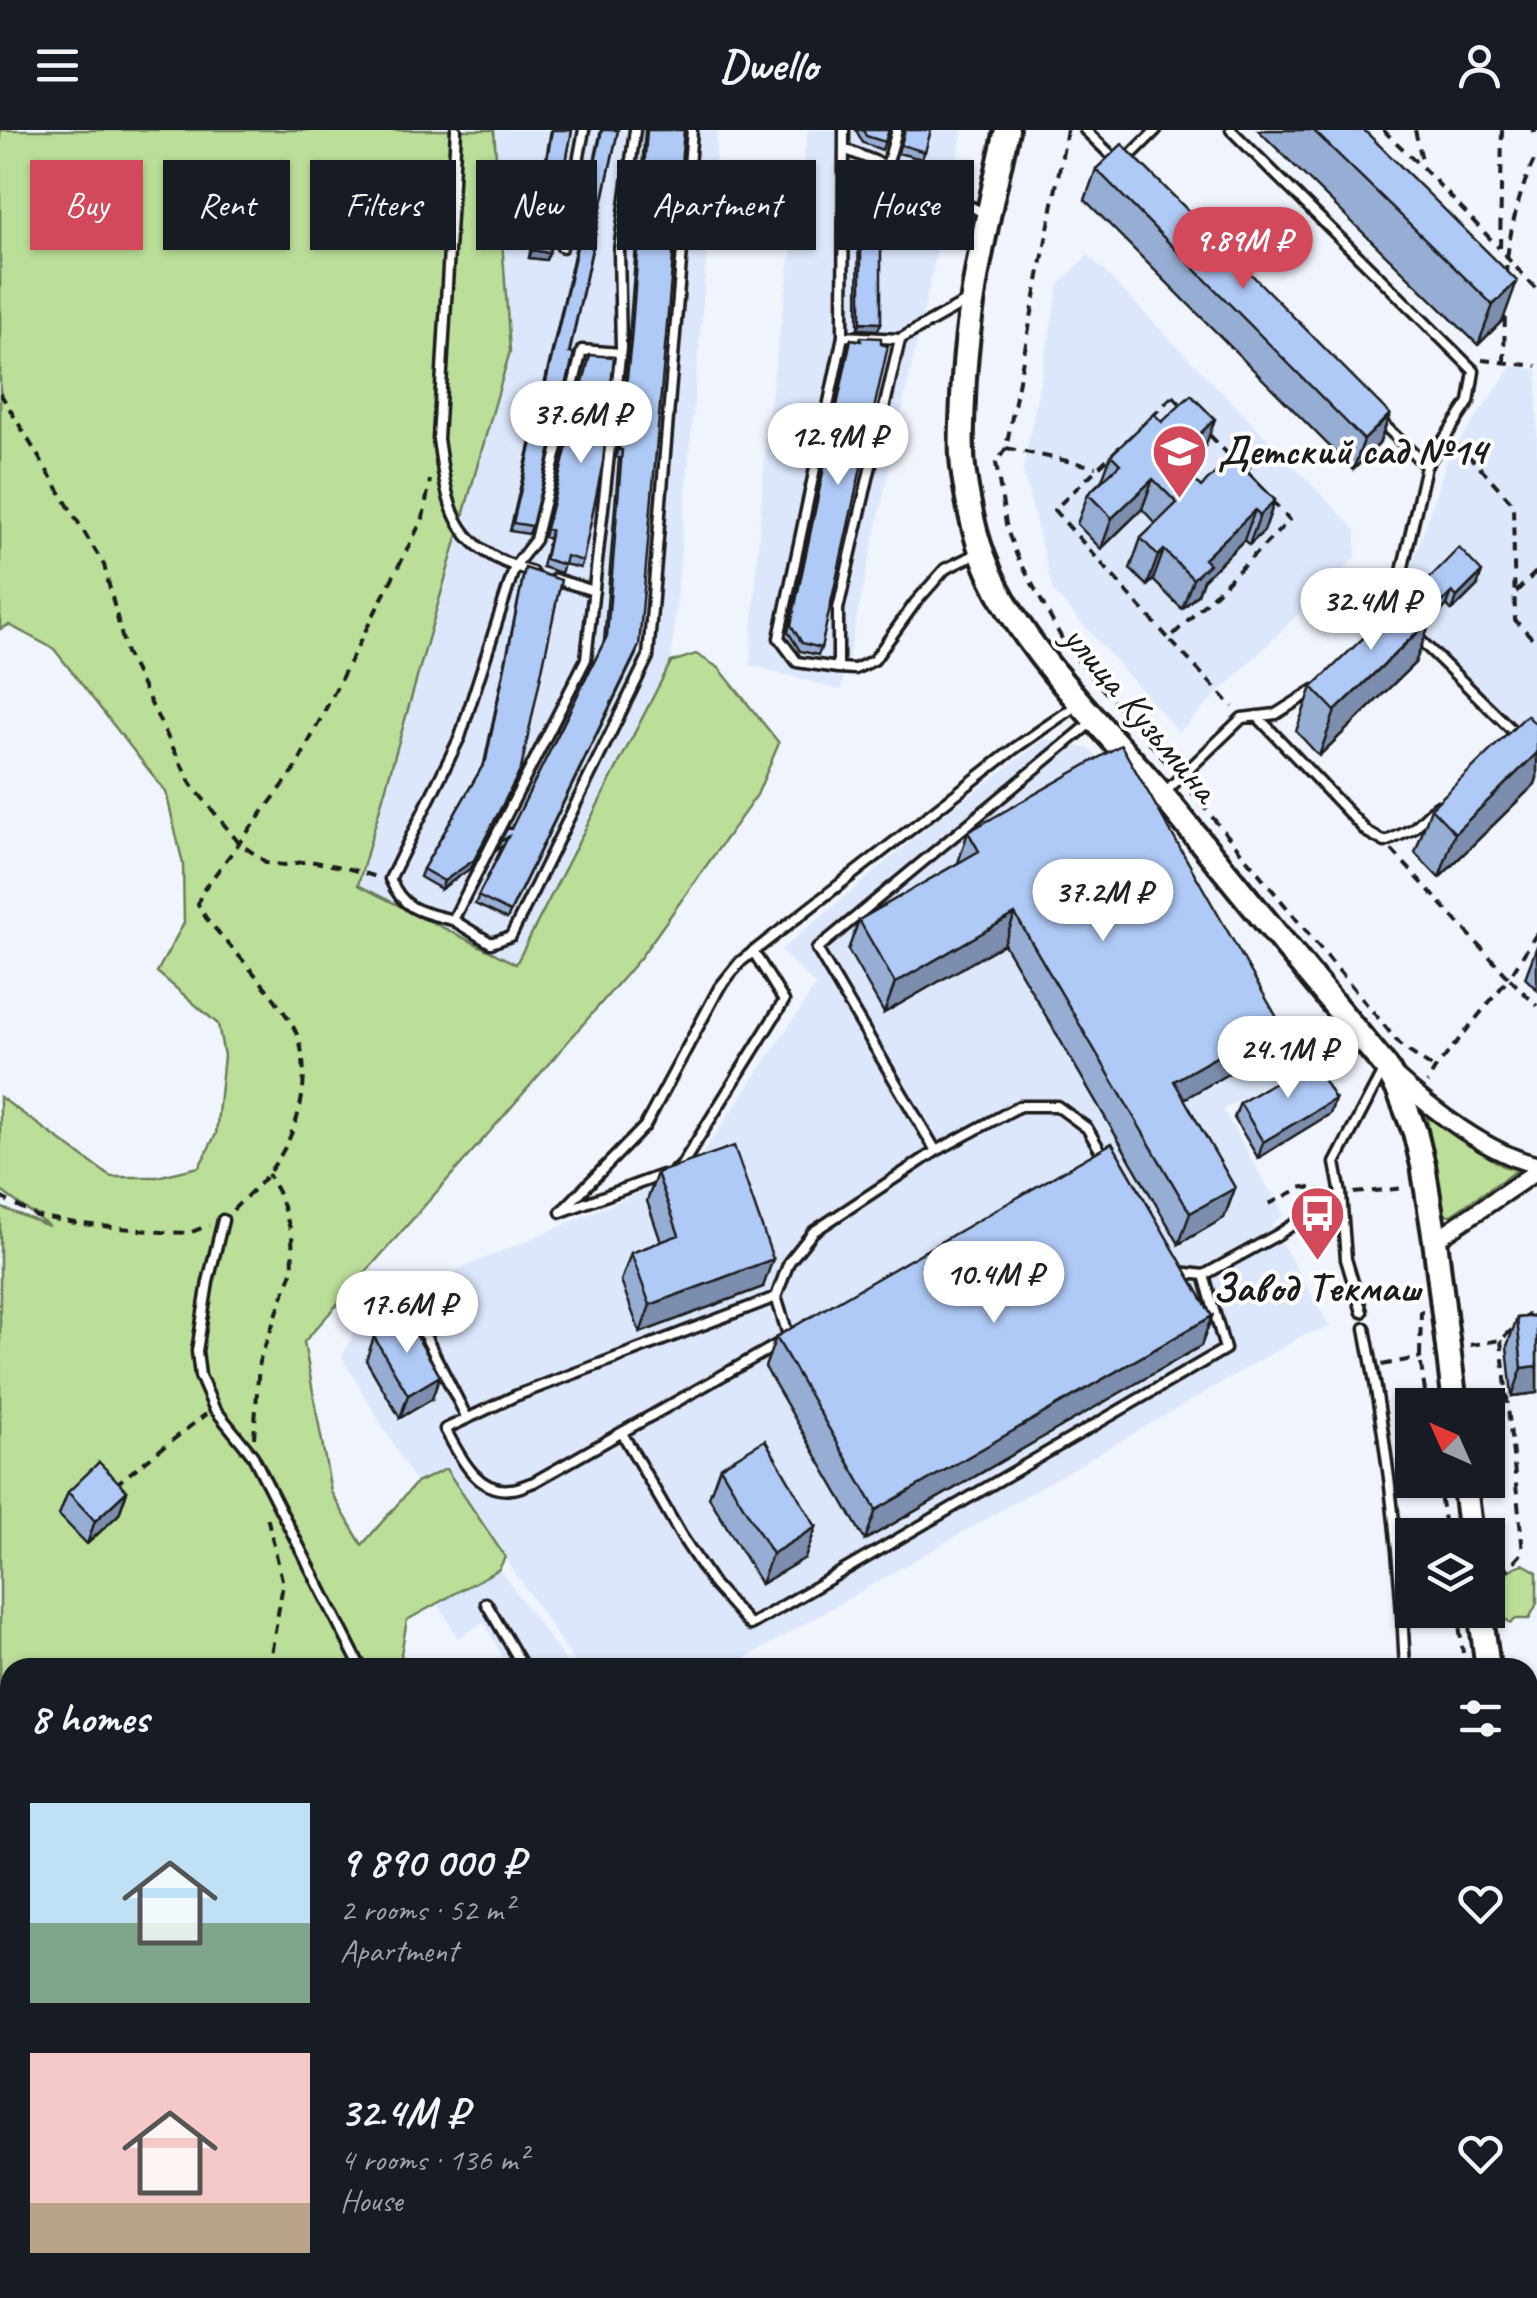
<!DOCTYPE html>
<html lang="en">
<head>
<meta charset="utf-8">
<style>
  :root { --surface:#171b24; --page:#242831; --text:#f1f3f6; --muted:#9ea1a6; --accent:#d1495b }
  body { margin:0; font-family:Caveat,sans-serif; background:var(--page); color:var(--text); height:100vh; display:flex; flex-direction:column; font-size:38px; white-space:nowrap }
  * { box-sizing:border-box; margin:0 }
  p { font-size:32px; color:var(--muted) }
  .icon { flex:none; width:55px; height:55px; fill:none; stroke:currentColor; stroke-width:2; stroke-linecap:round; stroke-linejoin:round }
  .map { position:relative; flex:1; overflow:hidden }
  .drawer { position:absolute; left:0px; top:1528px; width:1538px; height:642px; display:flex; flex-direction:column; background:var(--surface); border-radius:30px 30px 0 0; box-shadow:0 2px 8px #0004 }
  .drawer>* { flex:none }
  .guide { position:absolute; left:30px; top:30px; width:1000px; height:90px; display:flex; gap:20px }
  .needle { width:65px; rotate:315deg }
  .fabs { position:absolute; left:1395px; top:1258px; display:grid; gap:20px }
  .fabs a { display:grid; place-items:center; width:110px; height:110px; border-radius:0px; background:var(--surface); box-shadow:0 2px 8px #0004; font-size:50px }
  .price { position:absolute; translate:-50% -85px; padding:0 22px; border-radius:35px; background:#fff; color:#222; font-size:32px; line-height:65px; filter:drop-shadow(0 2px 5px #0008) }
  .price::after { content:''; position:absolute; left:50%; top:60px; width:30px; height:22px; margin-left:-15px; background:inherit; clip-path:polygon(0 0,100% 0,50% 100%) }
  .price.selected { background:var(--accent); color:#fff }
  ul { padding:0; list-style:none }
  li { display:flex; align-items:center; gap:30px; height:250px; padding:0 30px }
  li span { display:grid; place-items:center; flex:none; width:280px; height:200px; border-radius:0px; color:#555 }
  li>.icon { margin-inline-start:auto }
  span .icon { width:120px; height:120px; fill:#fffc; stroke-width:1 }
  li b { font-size:42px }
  h2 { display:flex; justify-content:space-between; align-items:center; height:120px; padding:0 30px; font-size:42px }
  .chip { padding:0 35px; border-radius:0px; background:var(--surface); box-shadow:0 2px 8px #0004; font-size:35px; line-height:90px }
  .chip.selected { background:var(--accent); color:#fff }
  header { display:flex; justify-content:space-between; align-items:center; height:130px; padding:0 30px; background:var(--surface); font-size:45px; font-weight:700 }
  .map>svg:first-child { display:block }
  .built { fill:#dce7fb }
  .green { fill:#bbdf99; stroke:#6c7e5a; stroke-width:2.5 }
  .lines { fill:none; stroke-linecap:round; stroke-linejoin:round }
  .lane-casing { stroke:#1c1c1c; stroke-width:15 }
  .street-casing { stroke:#1c1c1c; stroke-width:22 }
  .secondary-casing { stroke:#1c1c1c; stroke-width:30 }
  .path { stroke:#1c1c1c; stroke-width:4; stroke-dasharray:10 8; stroke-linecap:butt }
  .lane { stroke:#fff; stroke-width:8 }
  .street { stroke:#fff; stroke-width:15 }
  .secondary { stroke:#fff; stroke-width:22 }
  .wall { fill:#97aed4; stroke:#1c1c1c; stroke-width:2.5 }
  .shaded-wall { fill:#7b8dad; stroke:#1c1c1c; stroke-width:2.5 }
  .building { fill:#b0caf7; stroke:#1c1c1c; stroke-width:2.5 }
  .labels { text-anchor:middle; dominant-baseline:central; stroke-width:8; stroke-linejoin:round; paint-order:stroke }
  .poi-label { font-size:40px; font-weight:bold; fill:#1c1c1c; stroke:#fff; text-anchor:start }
  .street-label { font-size:40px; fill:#1c1c1c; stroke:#fff }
</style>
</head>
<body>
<header><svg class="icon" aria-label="menu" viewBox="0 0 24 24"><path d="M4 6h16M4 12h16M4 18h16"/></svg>Dwello<svg class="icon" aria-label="person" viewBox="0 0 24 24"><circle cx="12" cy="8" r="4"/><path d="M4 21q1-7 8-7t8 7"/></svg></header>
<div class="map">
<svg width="1537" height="2168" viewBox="0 0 1537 2168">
  <rect width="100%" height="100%" fill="#eff4fd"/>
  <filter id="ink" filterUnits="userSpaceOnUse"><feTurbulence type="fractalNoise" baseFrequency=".01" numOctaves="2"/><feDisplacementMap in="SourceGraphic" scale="20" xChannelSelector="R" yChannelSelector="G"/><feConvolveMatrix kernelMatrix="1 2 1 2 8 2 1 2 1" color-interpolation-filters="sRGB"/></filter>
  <g filter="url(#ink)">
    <path class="built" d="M494 0H718L671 532 516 834 358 755 510 221Z
      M808 0H963L841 560 750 535 767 294Z
      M1088 125 1356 400V427L1179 602 1053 461 1023 340 1059 155Z
      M1512 236 1537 240V615L1397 480 1448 328Z
      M1045 609 1089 619 1156 685 1301 933 1223 980 1284 1085 1271 1095 1330 1197 1302 1206 730 1537H578L446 1339 416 1353 342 1227 355 1201 413 1159 691 1041 816 856 781 820 934 692Z
      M499 1439 570 1537H508L484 1492 458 1508 438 1473Z"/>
    <path class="green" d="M0 0H494L510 221 358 755 516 834 671 532 696 524 719 538 779 613 757 665 640 828 502 988 304 1212 331 1362 362 1415 416 1353 446 1339 505 1427 499 1439 407 1490 401 1524 405 1537 10 1538V2160H863L864 2168H0V1077L49 1096 0 1060V967L111 1047H157L199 1037 216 1004 224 926 218 894 157 842 184 793 183 734 166 662 54 519 9 495 0 499Z
      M1427 987 1503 1036 1517 1040 1451 1085 1442 1084Z
      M1523 1434 1537 1442V1473L1529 1489H1516L1511 1493C1508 1491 1500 1485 1498 1482 1486 1461 1503 1439 1523 1434Z
      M940 2160H1462L1464 2168H941Z"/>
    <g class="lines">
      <defs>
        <path id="lane" d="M456 0 438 309C447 370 450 414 515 436L535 410 582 220 620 223
          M897 0 887 36 984 83
          M1085 0 1118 32
          M1231 0 1474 241 1469 272 1426 336 1396 468 1401 482
          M844 19 887 36
          M1128 28 1156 0
          M562 117 584 0
          M843 206 900 209 838 479V538L797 532 779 508 843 206 844 0
          M900 209 966 172
          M1380 291 1426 336
          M532 442 515 436 460 607 390 749C404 781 421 782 453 790L586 529 621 218 619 121 635 0
          M555 449 594 461
          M1415 505 1514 602 1512 604
          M838 538 855 539 874 530 915 473 945 439 978 423
          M1257 586 1367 702 1385 712 1413 699 1437 676
          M1165 662 1242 588 1276 584 1314 560
          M453 790 491 813 511 806 648 527 692 0
          M936 1021 817 819 1092 592
          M675 1040 680 1038 784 871 753 821
          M662 1045 561 1082 645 996 719 858 740 832 1015 618 1077 575
          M223 1090 208 1152 197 1221 200 1246 214 1278 253 1326 361 1538
          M1178 1142 1204 1145 1277 1105 1341 1064
          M776 1167 515 1266 445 1299C459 1324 476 1364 511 1359 519 1359 527 1354 534 1352L789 1208 776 1167 789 1132 813 1102 936 1021 1020 976H1057L1087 998 1104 1027
          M1362 1182 1346 1129 1341 1064 1335 1033 1383 941
          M421 1198 467 1288
          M1365 1198C1387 1310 1400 1424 1405 1538
          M622 1303 682 1407 714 1455 750 1495 1225 1219 1204 1145
          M486 1473 524 1538
          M1528 1572 1537 1575
          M729 2160 735 2168
          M874 2160V2168"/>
        <path id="street" d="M1396 947C1432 980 1489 1024 1537 1035
          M1435 1110 1537 1041
          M1528 1962 1537 1961"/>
        <path id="secondary" d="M1007 0C987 89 966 178 963 269 962 294 960 320 964 345 968 372 973 400 983 426 1015 516 1108 600 1169 673 1241 761 1313 850 1386 937L1399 961 1415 1002 1423 1035 1435 1110 1455 1275
          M1464 1350 1471 1405
          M1480 1480 1488 1538
          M1528 1837 1537 1909"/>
      </defs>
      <use href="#lane" class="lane-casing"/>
      <use href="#street" class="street-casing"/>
      <use href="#secondary" class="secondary-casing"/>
      <path class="path" d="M1067 0 1006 318 1096 337
        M1383 0 1424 39 1499 118
        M1415 0 1423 34
        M1502 0 1500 120 1537 160
        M1531 0 1537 1
        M1506 145C1507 108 1520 57 1537 24
        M1482 230 1537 236
        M1504 233 1505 179
        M0 263 104 435 126 523 191 654 239 713 267 733 284 735 309 731 343 737 380 748
        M1173 266 1290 390 1169 509 1054 380Z
        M1454 312 1479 336 1513 374 1515 490 1537 513
        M1006 318 996 333 1007 400 1017 426 1067 518 1173 640
        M1516 462 1537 441
        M1171 511 1233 577
        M1189 659 1402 917 1435 939
        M1392 720 1509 848 1435 939 1427 953
        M1537 803 1509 848 1537 876
        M1354 1063 1404 1058
        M0 1067 37 1086 81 1094 162 1102 189 1103 209 1095
        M1269 1074 1303 1057 1320 1060
        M233 1080C245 1067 260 1055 270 1041 297 1005 312 955 299 910 290 879 229 816 206 788L198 774 201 763 294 641 423 388 430 350
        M1421 1180 1420 1228 1427 1275
        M1522 1191 1537 1176
        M1470 1215 1501 1210 1515 1197
        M1382 1235 1422 1227
        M254 1308 259 1232 293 1139 292 1104 278 1062 268 1044
        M1438 1350 1446 1405
        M115 1355 206 1284
        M1488 1455 1495 1453 1523 1422 1501 1210
        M1457 1480 1463 1523
        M265 1538 272 1519 283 1454 267 1386
        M1528 2007 1537 2075
        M0 2051 10 2048
        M594 2160 598 2168"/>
      <use href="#lane" class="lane"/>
      <use href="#street" class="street"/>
      <use href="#secondary" class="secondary"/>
    </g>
    <path class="wall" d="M551 0H572L549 123 546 130 529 128Z
      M601 0H618L532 396 529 404 510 401 567 157Z
      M645 0H684L636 524 507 789 475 774 503 715 497 720 500 712 508 698 511 699 604 512 619 328 616 327 628 219Z
      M856 0H889L882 20 863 13Z
      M904 0H931L922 29 898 23Z
      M1258 0H1364L1503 190 1478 215Z
      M861 37 881 193 878 200 858 199 859 44Z
      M1096 39 1390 284 1379 314 1353 340 1085 70Z
      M861 207 821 518 818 525 800 521 788 502 848 216 851 209 860 210Z
      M590 225 583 431 580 438 564 434 561 443 542 437 549 408 544 407Z
      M1162 292 1204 320 1184 339 1201 357 1248 342 1275 370 1264 401 1249 415 1244 410 1203 450 1198 464 1182 479 1153 450 1147 456 1130 439 1141 408 1156 394 1142 379 1101 419 1077 394 1088 364 1102 350 1111 325Z
      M525 438 518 646 471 738 441 759 420 747 423 739 484 634Z
      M1477 456 1452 481 1447 475 1430 493 1415 533 1319 626 1296 601 1312 557 1412 469 1413 465Z
      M1537 596V648L1535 654 1439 748 1415 723 1431 678Z
      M968 702 1279 891 1268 921 1184 969 1235 1058 1224 1088 1179 1114 1004 814 884 883 848 820 859 790 958 733Z
      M1537 816V860L1525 848Z
      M1335 969 1330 984 1258 1028 1234 988 1240 973Z
      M657 1043 763 1157 640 1203 621 1151 631 1123 661 1112 647 1071Z
      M1212 1186 1201 1216 865 1410 765 1237 776 1207Z
      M1537 1186V1263L1512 1266 1507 1216 1517 1188Z
      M374 1207 432 1269 400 1288 366 1230Z
      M720 1337 816 1397 805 1428 761 1454 709 1367Z
      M127 1361 119 1384 87 1414 59 1385 68 1362Z
      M898 2160H935L932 2168H899Z"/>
    <path class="shaded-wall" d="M532 120 549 123 546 130 529 128Z
      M1517 151 1503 190 1478 215 1493 175Z
      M861 192 881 193 878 200 858 199Z
      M1390 284 1379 314 1353 340 1364 310Z
      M1215 289 1204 320 1163 359 1174 329Z
      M1153 349 1142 379 1101 419 1112 388Z
      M1275 370 1264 401 1249 415 1260 385Z
      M1255 380 1244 410 1203 450 1198 464 1182 479 1193 449 1204 429Z
      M1164 420 1153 450 1147 456 1158 426Z
      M1482 442 1477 456 1452 481 1457 467Z
      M1452 462 1447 475 1430 493 1415 533 1319 626 1335 581 1429 492 1432 482Z
      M1537 623V648L1535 654 1439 748 1455 703Z
      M521 639 471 738 441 759 444 751Z
      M1015 784 1004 814 884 883 895 853Z
      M1279 891 1268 921 1163 981 1174 951Z
      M1335 969 1330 984 1258 1028 1263 1012Z
      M1235 1058 1224 1088 1179 1114 1190 1083Z
      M773 1129 763 1157 640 1203 650 1175Z
      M1212 1186 1201 1216 865 1410 876 1380Z
      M1537 1236V1263L1512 1266 1522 1238Z
      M440 1246 432 1269 400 1288 408 1265Z
      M127 1361 119 1384 87 1414 95 1391Z
      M816 1397 805 1428 761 1454 772 1424Z
      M1537 2118V2124L1534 2133 1528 2134V2119Z
      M905 2160H935L932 2168H902Z"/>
    <path class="building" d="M552 0H572L549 123 532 120Z
      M602 0H618L569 223H574L532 396 513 393 570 149Z
      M647 0H684L639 516 510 782 478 766 508 707 500 712 509 695 508 698 511 699 607 506 622 320H619L631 211Z
      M863 0H889L885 12 866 6Z
      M905 0H931L925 22 901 15Z
      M1313 0H1364L1517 151 1493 175Z
      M1122 14 1390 284 1364 310 1096 39Z
      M881 36V193L861 192V37Z
      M861 207 881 208V214L888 216 821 518 802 513 791 495 851 209 861 211Z
      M590 225 614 227 603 332 583 431 566 426 564 435 545 429 551 400 546 399Z
      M1191 265 1215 289 1174 329 1201 357 1236 323 1250 337 1246 341 1275 370 1260 385 1255 380 1204 429 1209 434 1193 449 1164 420 1158 426 1141 408 1177 373 1153 349 1112 388 1088 364 1120 334 1111 325 1154 284 1162 292Z
      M1459 418 1482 442 1457 467 1452 462 1432 482 1413 465Z
      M525 438 561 450 521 639 474 730 444 751 423 739 486 630Z
      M1408 465 1431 489 1335 581 1312 557Z
      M1527 585 1537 596V623L1455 703 1431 678Z
      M1121 615 1279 891 1174 951 1235 1058 1190 1083 1015 784 895 853 859 790 979 721 968 702Z
      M1312 930 1335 969 1263 1012 1240 973Z
      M1112 1013 1212 1186 876 1380 776 1207Z
      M734 1016 773 1129 650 1175 631 1123 679 1105 657 1043Z
      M1537 1186V1236L1522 1238 1517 1188Z
      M406 1188 440 1246 408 1265 374 1207Z
      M765 1310 816 1397 772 1424 720 1337Z
      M99 1332 127 1361 95 1391 68 1362Z
      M1528 2065 1531 2088H1535L1537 2102V2118L1528 2119Z
      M1537 2155V2168H1520L1519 2160H1528V2157Z"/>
  </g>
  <defs>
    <symbol id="school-pin" viewBox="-11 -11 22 30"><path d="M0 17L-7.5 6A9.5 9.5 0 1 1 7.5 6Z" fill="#d1495b" stroke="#fff"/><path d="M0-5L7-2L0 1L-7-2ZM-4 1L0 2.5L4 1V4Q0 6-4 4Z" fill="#fff"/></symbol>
    <symbol id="bus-pin" viewBox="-11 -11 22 30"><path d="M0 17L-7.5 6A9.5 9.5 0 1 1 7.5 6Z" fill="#d1495b" stroke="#fff"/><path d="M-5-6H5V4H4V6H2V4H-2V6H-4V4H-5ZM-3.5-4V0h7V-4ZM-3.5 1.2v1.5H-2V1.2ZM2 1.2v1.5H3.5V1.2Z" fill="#fff"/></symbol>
  </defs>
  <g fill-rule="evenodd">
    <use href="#school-pin" x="1148" y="290" width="63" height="86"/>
    <use href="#bus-pin" x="1286" y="1052" width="63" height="86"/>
  </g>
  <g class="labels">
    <g class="poi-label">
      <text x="1218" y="321">Детский сад №14</text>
      <text x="1317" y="1158" text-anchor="middle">Завод Текмаш</text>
    </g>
    <g class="street-label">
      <text transform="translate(1141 583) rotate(50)">улица Кузьмина</text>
    </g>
  </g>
</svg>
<div class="fabs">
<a><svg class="needle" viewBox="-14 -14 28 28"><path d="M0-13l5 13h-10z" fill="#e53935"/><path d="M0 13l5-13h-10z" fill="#9ea1a6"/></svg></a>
<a><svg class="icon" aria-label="layers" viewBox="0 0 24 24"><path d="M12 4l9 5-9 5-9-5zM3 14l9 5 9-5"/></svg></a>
</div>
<b class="price selected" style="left:1243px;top:162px">9.89M ₽</b>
<b class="price" style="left:581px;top:336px">37.6M ₽</b>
<b class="price" style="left:838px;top:358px">12.9M ₽</b>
<b class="price" style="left:1371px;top:523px">32.4M ₽</b>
<b class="price" style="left:1103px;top:814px">37.2M ₽</b>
<b class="price" style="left:1288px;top:971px">24.1M ₽</b>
<b class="price" style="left:994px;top:1196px">10.4M ₽</b>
<b class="price" style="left:407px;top:1226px">17.6M ₽</b>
<div class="guide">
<a class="chip selected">Buy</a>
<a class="chip">Rent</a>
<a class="chip">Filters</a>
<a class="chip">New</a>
<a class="chip">Apartment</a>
<a class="chip">House</a>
</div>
<section class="drawer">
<h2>8 homes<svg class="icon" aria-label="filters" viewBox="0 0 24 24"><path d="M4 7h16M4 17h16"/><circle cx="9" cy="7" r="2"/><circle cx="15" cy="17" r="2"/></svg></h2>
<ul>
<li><span style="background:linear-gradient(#bfe0f5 60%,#7fa58c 0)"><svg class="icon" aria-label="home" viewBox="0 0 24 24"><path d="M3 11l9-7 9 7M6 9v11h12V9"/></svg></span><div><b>9 890 000 ₽</b><p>2 rooms · 52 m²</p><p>Apartment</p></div><svg class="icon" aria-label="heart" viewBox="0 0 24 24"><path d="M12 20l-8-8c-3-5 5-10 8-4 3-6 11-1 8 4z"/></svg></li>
<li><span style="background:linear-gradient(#f6c9c9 75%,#b9a48a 0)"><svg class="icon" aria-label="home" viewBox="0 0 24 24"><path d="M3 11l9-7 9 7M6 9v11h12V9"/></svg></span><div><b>32.4M ₽</b><p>4 rooms · 136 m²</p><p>House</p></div><svg class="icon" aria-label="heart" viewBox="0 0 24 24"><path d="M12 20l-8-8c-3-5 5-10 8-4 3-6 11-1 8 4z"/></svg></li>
</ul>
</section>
</div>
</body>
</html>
